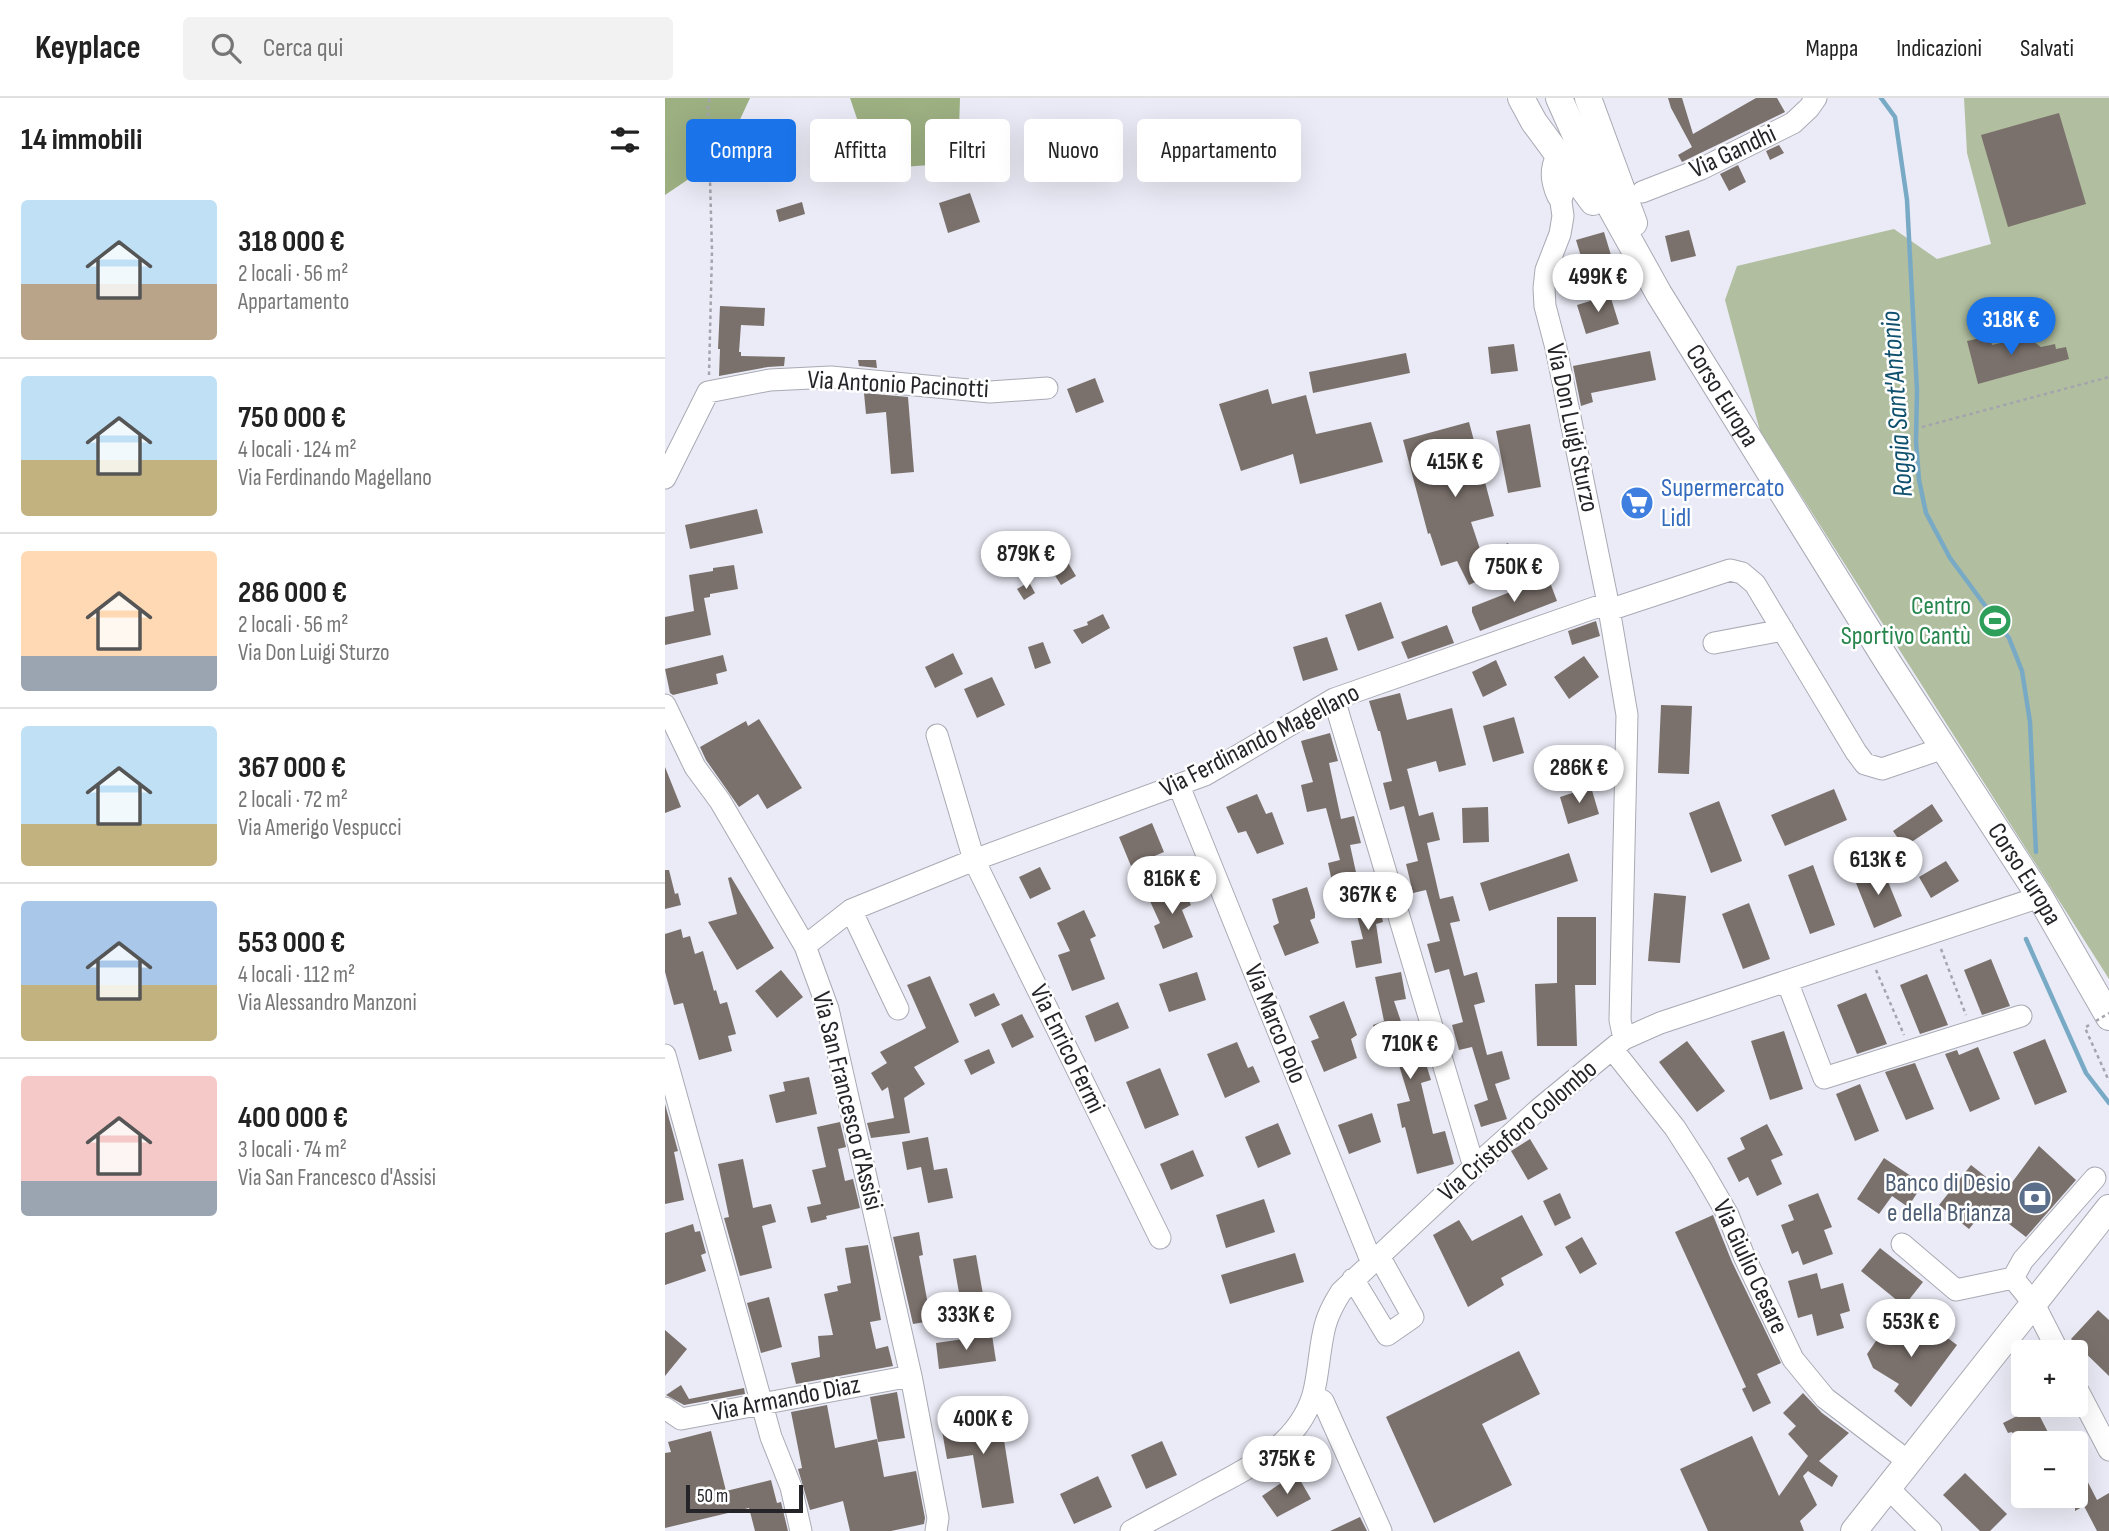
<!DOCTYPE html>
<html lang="it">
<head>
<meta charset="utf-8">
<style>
  :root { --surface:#fff; --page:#f2f2f2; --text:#222; --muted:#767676; --line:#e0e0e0; --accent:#1a73e8 }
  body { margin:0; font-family:"Sofia Sans Condensed",sans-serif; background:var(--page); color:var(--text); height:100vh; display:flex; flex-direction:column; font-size:26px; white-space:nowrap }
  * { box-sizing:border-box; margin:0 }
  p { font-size:23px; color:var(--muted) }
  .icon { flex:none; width:38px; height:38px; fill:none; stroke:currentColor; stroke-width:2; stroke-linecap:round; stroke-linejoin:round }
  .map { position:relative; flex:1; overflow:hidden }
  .panel { display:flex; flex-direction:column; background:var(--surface); width:665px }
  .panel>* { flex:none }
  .hud { position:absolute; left:21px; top:21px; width:665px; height:63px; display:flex; gap:14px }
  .buttons { position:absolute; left:1346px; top:1242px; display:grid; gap:14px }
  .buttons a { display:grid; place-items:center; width:77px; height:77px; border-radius:7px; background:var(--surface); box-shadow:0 7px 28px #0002; font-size:35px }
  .scale { position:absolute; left:21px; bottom:18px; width:117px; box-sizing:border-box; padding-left:7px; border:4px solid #252529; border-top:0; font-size:19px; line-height:24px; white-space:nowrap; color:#252529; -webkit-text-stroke:5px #fff; paint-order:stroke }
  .price { position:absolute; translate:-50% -60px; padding:0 16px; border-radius:24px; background:#fff; color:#222; font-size:23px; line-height:46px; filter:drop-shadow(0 2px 4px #0008) }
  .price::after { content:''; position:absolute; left:50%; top:42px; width:21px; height:16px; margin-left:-10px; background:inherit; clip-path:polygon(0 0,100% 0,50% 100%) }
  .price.active { background:var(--accent); color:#fff }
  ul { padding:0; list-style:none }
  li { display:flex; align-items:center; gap:21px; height:175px; padding:0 21px }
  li+li { border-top:2px solid var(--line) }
  li span { display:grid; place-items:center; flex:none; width:196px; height:140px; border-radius:7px; color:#555 }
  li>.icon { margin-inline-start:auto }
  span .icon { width:84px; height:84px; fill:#fffc; stroke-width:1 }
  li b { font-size:30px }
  h2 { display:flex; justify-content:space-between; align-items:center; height:84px; padding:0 21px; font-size:30px }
  .tag { padding:0 24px; border-radius:7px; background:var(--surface); box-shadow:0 7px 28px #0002; font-size:24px; line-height:63px }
  .tag.active { background:var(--accent); color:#fff }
  header { display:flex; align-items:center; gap:42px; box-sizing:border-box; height:98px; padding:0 35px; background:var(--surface); border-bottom:2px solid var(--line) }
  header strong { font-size:33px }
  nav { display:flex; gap:38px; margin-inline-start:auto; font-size:24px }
  .search { width:490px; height:63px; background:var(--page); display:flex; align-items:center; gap:18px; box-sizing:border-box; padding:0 24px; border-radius:7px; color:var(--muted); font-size:26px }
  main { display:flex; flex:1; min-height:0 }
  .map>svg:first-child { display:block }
  .green { fill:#b1be9f }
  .forest { fill:#9db082 }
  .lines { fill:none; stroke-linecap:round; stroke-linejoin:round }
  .stream { stroke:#78aac6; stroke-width:4.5 }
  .building { fill:#7b716c }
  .minor-casing { stroke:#a8aab4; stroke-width:23 }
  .major-casing { stroke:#a8aab4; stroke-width:28 }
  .path { stroke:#a4a4ad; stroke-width:2.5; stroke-dasharray:3.5 3.5; stroke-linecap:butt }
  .minor { stroke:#fff; stroke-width:21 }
  .major { stroke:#fff; stroke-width:26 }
  .path-bridge { stroke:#a4a4ad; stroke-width:2.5; stroke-dasharray:3.5 3.5; stroke-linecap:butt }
  .labels { text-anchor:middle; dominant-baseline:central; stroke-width:5; stroke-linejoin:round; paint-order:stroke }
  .street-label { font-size:26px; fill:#252529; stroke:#fff }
  .shop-label { font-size:26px; fill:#366cbe; stroke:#fff; text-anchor:start }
  .leisure-label { font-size:26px; fill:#27864d; stroke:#fff; text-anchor:end }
  .service-label { font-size:26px; fill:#4e5e75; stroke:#fff; text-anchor:end }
  .water-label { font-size:28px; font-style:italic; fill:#0e506d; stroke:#fff }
</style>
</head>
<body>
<header>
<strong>Keyplace</strong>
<div class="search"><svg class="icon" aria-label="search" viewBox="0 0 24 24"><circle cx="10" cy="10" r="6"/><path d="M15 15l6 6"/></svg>Cerca qui</div>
<nav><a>Mappa</a><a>Indicazioni</a><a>Salvati</a></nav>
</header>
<main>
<section class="panel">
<h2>14 immobili<svg class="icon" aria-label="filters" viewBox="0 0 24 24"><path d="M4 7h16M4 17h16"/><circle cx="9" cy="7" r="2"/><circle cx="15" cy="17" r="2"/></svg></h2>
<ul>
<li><span style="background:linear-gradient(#bfe0f5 60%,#b9a48a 0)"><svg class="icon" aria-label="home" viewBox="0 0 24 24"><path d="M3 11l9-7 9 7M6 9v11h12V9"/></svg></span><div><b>318 000 €</b><p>2 locali · 56 m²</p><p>Appartamento</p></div></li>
<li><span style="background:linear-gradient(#bfe0f5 60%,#c2b280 0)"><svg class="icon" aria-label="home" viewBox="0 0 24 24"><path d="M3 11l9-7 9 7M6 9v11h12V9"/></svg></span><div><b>750 000 €</b><p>4 locali · 124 m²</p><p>Via Ferdinando Magellano</p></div></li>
<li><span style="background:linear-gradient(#ffd9b3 75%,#9aa5b1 0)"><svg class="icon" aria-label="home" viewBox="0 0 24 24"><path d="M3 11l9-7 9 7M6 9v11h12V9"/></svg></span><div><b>286 000 €</b><p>2 locali · 56 m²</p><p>Via Don Luigi Sturzo</p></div></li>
<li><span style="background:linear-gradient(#bfe0f5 70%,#c2b280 0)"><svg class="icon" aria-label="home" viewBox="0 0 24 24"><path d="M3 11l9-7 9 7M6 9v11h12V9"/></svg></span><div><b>367 000 €</b><p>2 locali · 72 m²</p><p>Via Amerigo Vespucci</p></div></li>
<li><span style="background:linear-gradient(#a9c7e8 60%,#c2b280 0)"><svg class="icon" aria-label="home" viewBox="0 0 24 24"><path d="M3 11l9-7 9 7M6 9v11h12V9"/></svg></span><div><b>553 000 €</b><p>4 locali · 112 m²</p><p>Via Alessandro Manzoni</p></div></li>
<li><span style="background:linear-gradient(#f6c9c9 75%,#9aa5b1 0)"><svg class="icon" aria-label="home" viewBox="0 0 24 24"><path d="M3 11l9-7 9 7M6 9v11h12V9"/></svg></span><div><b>400 000 €</b><p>3 locali · 74 m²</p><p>Via San Francesco d'Assisi</p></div></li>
</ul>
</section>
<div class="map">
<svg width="1444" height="1433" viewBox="0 0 1444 1433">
  <rect width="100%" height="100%" fill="#eaebf6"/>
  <path class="green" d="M1299 0H1444V881L1095 333 1060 202 1072 168 1229 131 1272 161 1326 146 1302 55Z"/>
  <path class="forest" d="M0 0H85L58 58 0 97Z
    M185 0H295L293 65 209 71Z"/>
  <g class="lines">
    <path class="stream" d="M1216 0 1230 19 1242 102 1252 292 1251 343 1254 382 1261 415 1285 460 1344 540 1357 573 1365 624 1371 754
      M1361 841 1421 975 1444 1005"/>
  </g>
  <path class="building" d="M1003 0H1017L1028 36 1091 0H1112L1120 14 1017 64 1013 57 1027 49 1006 10Z
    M1394 15 1421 106 1343 129 1316 37Z
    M1114 47 1119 55 1105 62 1101 53Z
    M1073 67 1081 84 1064 93 1055 76Z
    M305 95 315 124 283 135 274 105Z
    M137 104 140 116 114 124 111 112Z
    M1024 132 1031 158 1006 164 1000 138Z
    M939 134 949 167 921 175 911 142Z
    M945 197 954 226 921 236 912 207Z
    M55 208 100 210 99 228 76 227 74 254H76V258L120 259 119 268 103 269 54 278 55 251H53Z
    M1325 238 1327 247 1362 239 1376 249 1390 246 1391 251 1401 249 1404 261 1313 286 1302 243Z
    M849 246 853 273 826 276 823 249Z
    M985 253 991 282 926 295 928 304 916 308 908 268Z
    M741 255 745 275 648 295 644 274Z
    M193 262H211L212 270 194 268Z
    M430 280 439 304 411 315 402 291Z
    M603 291 607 306 641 297 651 336 706 324 718 364 635 386 628 356 576 373 554 306Z
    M199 295 243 299 249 374 226 376 221 314 201 316Z
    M804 324 829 418 806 424 817 457 843 445 852 464 804 487 792 463 776 468 765 435 763 436 738 342Z
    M865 326 876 389 843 395 831 333Z
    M92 411 98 435 25 451 20 427Z
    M402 463 411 478 396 487 387 473Z
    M69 467 73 491 45 496V499L39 500 46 537 0 547V519L29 513 24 477 48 473V470Z
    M883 479 892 503 815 533 807 514V509Z
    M364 484 370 495 359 502 352 491Z
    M716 504 729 540 693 553 680 517Z
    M438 516 445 530 417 546 408 532 423 527 422 524Z
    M931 523 935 538 907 547 903 533Z
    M782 527 789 545 743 561 736 544Z
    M662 539 673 572 638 583 628 549Z
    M378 544 386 565 370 571 363 549Z
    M288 555 298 576 270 590 260 569Z
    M58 557 62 573 51 576 53 586 8 597 5 595 0 571Z
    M919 558 934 579 904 601 889 579Z
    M831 562 842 587 818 599 807 574Z
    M327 579 340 607 312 620 299 591Z
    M735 595 742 622 787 610 801 667 774 674 771 663 742 671 754 718 768 714 775 742 762 745 775 801 788 798 795 823 785 825 799 878 812 874 820 904 809 907 822 957 837 953 845 981 830 986 842 1021 816 1029 809 1007 823 1002 807 949 794 952 787 927 798 924 784 871 770 875 762 846 775 843 761 792 748 795 741 766 753 763 739 708 725 712 718 685 727 683 715 633H713L704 603Z
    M996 607 1027 608 1024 676 993 675Z
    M849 619 859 655 828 664 818 628Z
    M94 621 137 690 102 711 93 696 74 709 41 662 35 649 81 623 83 628Z
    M665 635 673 663 664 665 676 721 689 718 696 745 685 747 694 788 669 793 663 765 675 762 661 710 642 714 636 687 648 684 636 643Z
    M0 669 16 709 0 715Z
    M926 689 934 716 903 726 895 699Z
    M1169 691 1182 722 1120 748 1106 717Z
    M592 696 601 716 607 714 619 746 592 756 581 733 573 735 561 709Z
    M1054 703 1077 763 1046 775 1024 715Z
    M1267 706 1278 723 1239 749 1228 733Z
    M823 709 824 744 798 745 797 710Z
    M487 725 499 754 466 768 454 739Z
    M904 755 913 783 824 813 815 785Z
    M1281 763 1294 783 1266 800 1254 779Z
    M1148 767 1170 827 1145 836 1123 777Z
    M375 769 386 791 365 801 354 779Z
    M1217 769 1237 818 1209 830 1189 780Z
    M0 772H4L10 796 13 795 16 807 0 811Z
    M66 779 109 850 72 872 43 824 72 816 63 780Z
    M516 786 526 807 517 812 528 839 498 851 489 828 495 825 484 801Z
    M642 789 650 815V820L645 822 654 845 620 858 608 828 614 825 607 801Z
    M989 795 1021 798 1015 865 983 863Z
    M711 796 718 824 711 826 717 865 691 870 686 843 698 841 688 802Z
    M1084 805 1105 861 1078 871 1057 816Z
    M419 812 431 838 425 841 440 881 407 893 393 857 405 853 392 825Z
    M892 819H931V887H910L912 948H872L870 886 892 885Z
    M16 831 18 840 25 838 30 856 38 853 49 893 51 892 55 906 62 904 71 936 63 938 67 953 34 962 18 905 9 907 0 874V836Z
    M1326 861 1345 908 1317 917 1299 872Z
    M116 872 138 899 112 920 90 893Z
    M532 874 541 902 504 914 494 886Z
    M736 874 741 901 729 903 747 956 757 953 766 982 756 985 768 1036 780 1033 789 1066 752 1076 740 1029 737 1030 732 1006 745 1003 729 951 717 955 708 927 719 923 710 879Z
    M1262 876 1283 927 1255 936 1235 887Z
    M265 878 294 944 249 969 260 986 239 1000 245 1035 206 1040 202 1025 229 1020 223 989 217 993 206 975 222 965 215 954 261 930 242 887Z
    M329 895 335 907 310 919 304 906Z
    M1201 895 1222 946 1192 956 1172 907Z
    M679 903 692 937 686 941 692 960 659 974 646 943 654 940 644 918Z
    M453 904 464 930 430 944 420 918Z
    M357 916 369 939 347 950 336 926Z
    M1119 933 1138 991 1105 1002 1086 943Z
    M1380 941 1402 994 1370 1007 1348 954Z
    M1022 943 1060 993 1032 1014 994 964Z
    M572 944 583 970 588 968 595 984 560 1000 542 956Z
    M1313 949 1335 1001 1305 1014 1280 956 1292 952 1294 957Z
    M324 951 330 965 306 977 299 962Z
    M1250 965 1269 1011 1241 1022 1220 974Z
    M495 970 514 1017 480 1031 461 984Z
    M144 979 152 1016 111 1025 104 997 120 993 118 984Z
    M1195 986 1214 1033 1190 1043 1171 996Z
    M0 1006 13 1053 9 1054 19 1102 0 1106Z
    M707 1015 716 1044 684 1056 673 1027Z
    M175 1024 181 1049 173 1051 180 1083 188 1081 195 1110 161 1118 162 1121 146 1125 142 1109 156 1106 147 1072 161 1069 152 1029Z
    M613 1025 626 1056 593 1070 580 1039Z
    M1102 1026 1118 1057 1106 1062 1117 1086 1092 1098 1083 1079 1074 1084 1062 1060 1080 1051 1075 1040Z
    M263 1039 269 1072 282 1070 288 1100 263 1105 256 1069 242 1072 237 1044Z
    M865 1041 883 1071 863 1082 846 1053Z
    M1374 1048 1411 1082 1361 1139 1322 1109 1304 1131 1274 1107 1306 1067 1340 1094Z
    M528 1052 539 1078 506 1092 495 1066Z
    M1219 1060 1258 1086 1243 1109 1227 1098 1214 1116 1192 1101Z
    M78 1061 88 1110 106 1106 111 1124 97 1128 107 1170 75 1178 59 1120 64 1119 53 1066Z
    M895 1095 906 1120 890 1128 878 1103Z
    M1153 1095 1167 1129 1159 1132 1168 1156 1138 1167 1133 1153 1127 1156 1116 1127 1129 1122 1123 1107Z
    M599 1101 610 1134 561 1150 551 1117Z
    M857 1117 878 1157 836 1180 839 1187 803 1209 768 1137 794 1122 807 1143Z
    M1048 1117 1067 1164 1116 1265 1092 1276 1106 1305 1088 1314 1077 1291 1081 1289 1010 1134Z
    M28 1126 30 1134 35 1133 41 1155 36 1157 41 1173 0 1187V1135Z
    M254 1134 258 1157 254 1158 266 1223 248 1226 228 1139Z
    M917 1139 932 1166 915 1176 900 1149Z
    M203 1147 216 1222 205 1224 211 1251 223 1248 228 1268 131 1286 126 1265 155 1259 153 1238 168 1237 159 1196 173 1193 172 1188 186 1185 180 1150Z
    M1215 1150 1258 1184 1239 1208 1196 1173Z
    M630 1155 639 1184 565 1206 556 1177Z
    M311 1157 321 1213 298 1217 288 1161Z
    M1152 1175 1156 1191 1178 1185 1185 1213 1175 1216 1179 1230 1152 1238 1147 1216 1133 1220 1123 1183Z
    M104 1199 117 1249 96 1255 82 1205Z
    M1433 1212 1444 1222V1278L1406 1241Z
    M1260 1223 1292 1247 1246 1309 1229 1293 1234 1286 1208 1270 1202 1256 1222 1227 1245 1244Z
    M0 1232 22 1251 0 1278Z
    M327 1237 331 1263 274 1271 271 1245Z
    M854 1253 875 1296 817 1326 847 1387 769 1425 721 1319Z
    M16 1287 24 1301 79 1290 80 1296 19 1307 1 1297Z
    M232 1294 240 1340 213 1344 205 1299Z
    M1138 1295 1157 1315 1184 1335 1154 1363 1173 1378 1167 1389 1143 1373 1138 1378 1152 1407 1135 1423 1139 1433H1043L1015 1371 1087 1338 1114 1398 1143 1358 1123 1336 1131 1328 1118 1315Z
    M162 1307 170 1350 212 1341 219 1379 251 1373 260 1420 259 1426 226 1433H185L178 1403 145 1412 133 1371 137 1370 126 1314Z
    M1347 1307H1369L1389 1346H1353L1347 1334 1343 1335 1338 1325 1352 1318Z
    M335 1317 349 1405 317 1410 308 1357 282 1361 276 1327Z
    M46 1333 61 1393 106 1382 112 1405 116 1404 123 1433H90L84 1410 0 1430V1355L6 1354 3 1344Z
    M497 1343 512 1377 481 1391 466 1357Z
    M1410 1359 1432 1402 1444 1395V1433H1432L1419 1408 1410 1413Z
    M631 1375 646 1401 612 1419 597 1398Z
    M1300 1375 1342 1416 1325 1433H1315L1278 1397Z
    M433 1378 447 1409 409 1426 395 1396Z
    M695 1419 702 1433H665Z"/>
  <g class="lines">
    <defs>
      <path id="minor" d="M977 94 1036 71 1128 25 1144 10 1151 0
        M895 97 898 118 895 136 881 172 879 190 880 208 891 250 943 505 962 617 955 922 959 941
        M0 380 43 294 105 282 166 279 325 294 382 290
        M944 512 1065 472 1077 475 1090 486 1191 654 1200 666 1217 671 1279 650
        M1049 545 1118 532
        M669 601 809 1069
        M0 607 30 669 55 703 140 848 163 911 246 1278 273 1420 271 1433
        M272 637 309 762 495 1140
        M514 688 707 1165
        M186 812 233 911
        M140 848 186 812 309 762 540 677 669 601 943 505
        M1122 883 1159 980 1356 918
        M948 952 1010 1030 1037 1072 1063 1117 1079 1158 1128 1261 1160 1300 1244 1364
        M0 957 106 1339 126 1389 136 1433
        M1237 1146 1291 1192 1348 1180 1358 1162 1430 1080
        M1348 1180 1369 1206 1394 1255
        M688 1181 722 1237 748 1219 714 1158
        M1410 1287 1444 1352
        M648 1297 658 1303 716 1433
        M0 1310 16 1321 246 1278
        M1223 1390 1266 1433
        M466 1433C491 1419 517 1406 542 1392 584 1370 633 1347 648 1297 654 1275 654 1251 660 1228 663 1216 669 1205 676 1194L809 1069 874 1011 959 941 995 925 1375 799"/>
      <g id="major">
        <path d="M856 0 869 24 928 104"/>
        <path id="s1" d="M894 0 930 81 994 196 1224 566 1375 799 1444 919"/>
        <path d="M923 0 969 125"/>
        <path d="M895 97C889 83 887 71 895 58"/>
        <path d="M1189 1433 1444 1110"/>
      </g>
    </defs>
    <use href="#minor" class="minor-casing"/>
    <use href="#major" class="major-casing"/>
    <path class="path" d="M44 277 47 153 43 10 45 0
      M1257 329 1444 279
      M1276 851 1301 917
      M1211 872 1239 937
      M1424 927 1420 930 1444 983"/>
    <use href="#minor" class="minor"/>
    <use href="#major" class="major"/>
    <path class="path-bridge" d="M1431 923 1444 915"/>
  </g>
  <defs>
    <symbol id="supermarket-disc" viewBox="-11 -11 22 22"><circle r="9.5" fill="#3f7fe0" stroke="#fff"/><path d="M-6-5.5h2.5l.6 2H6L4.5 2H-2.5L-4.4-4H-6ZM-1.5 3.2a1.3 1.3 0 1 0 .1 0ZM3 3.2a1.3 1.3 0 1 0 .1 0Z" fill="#fff"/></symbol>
    <symbol id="stadium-disc" viewBox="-11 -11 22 22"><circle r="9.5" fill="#2e9e5b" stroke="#fff"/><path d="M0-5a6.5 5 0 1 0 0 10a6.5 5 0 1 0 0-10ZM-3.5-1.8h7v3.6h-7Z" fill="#fff"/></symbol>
    <symbol id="bank-disc" viewBox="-11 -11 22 22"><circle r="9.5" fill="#5c6f8a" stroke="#fff"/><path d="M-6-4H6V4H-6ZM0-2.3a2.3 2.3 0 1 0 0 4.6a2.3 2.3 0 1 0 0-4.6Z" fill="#fff"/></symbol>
  </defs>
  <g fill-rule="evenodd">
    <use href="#supermarket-disc" x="953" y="386" width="38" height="38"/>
    <use href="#stadium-disc" x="1311" y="504" width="38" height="38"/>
    <use href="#bank-disc" x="1351" y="1081" width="38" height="38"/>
  </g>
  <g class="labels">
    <g class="street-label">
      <text transform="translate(1068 54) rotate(-25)">Via Gandhi</text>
      <text transform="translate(233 287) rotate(3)">Via Antonio Pacinotti</text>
      <text stroke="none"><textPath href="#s1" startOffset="340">Corso Europa</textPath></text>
      <text transform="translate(907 330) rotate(78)">Via Don Luigi Sturzo</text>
      <text transform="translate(595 643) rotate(-27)">Via Ferdinando Magellano</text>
      <text stroke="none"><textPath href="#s1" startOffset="906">Corso Europa</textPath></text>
      <text transform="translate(610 926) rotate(68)">Via Marco Polo</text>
      <text transform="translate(402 951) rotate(64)">Via Enrico Fermi</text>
      <text transform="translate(182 1003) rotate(76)">Via San Francesco d'Assisi</text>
      <text transform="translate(853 1033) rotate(-41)">Via Cristoforo Colombo</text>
      <text transform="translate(1085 1169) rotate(65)">Via Giulio Cesare</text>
      <text transform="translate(121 1301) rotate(-11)">Via Armando Diaz</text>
    </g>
    <g class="shop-label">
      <text x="996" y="390">Supermercato<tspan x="996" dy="30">Lidl</tspan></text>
    </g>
    <g class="leisure-label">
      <text x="1306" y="508">Centro<tspan x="1306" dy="30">Sportivo Cantù</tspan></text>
    </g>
    <g class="service-label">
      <text x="1346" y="1085">Banco di Desio<tspan x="1346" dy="30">e della Brianza</tspan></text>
    </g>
    <g class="water-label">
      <text transform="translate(1232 306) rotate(-94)">Roggia Sant'Antonio</text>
    </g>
  </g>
</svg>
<div class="buttons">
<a>+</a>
<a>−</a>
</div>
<div class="scale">50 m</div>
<b class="price" style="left:933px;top:216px">499K €</b>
<b class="price active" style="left:1346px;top:259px">318K €</b>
<b class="price" style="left:790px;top:401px">415K €</b>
<b class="price" style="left:361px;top:493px">879K €</b>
<b class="price" style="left:849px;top:506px">750K €</b>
<b class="price" style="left:914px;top:707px">286K €</b>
<b class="price" style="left:1213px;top:799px">613K €</b>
<b class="price" style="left:507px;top:818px">816K €</b>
<b class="price" style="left:703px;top:834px">367K €</b>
<b class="price" style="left:745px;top:983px">710K €</b>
<b class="price" style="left:301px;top:1254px">333K €</b>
<b class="price" style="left:1246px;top:1261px">553K €</b>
<b class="price" style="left:318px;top:1358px">400K €</b>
<b class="price" style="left:622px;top:1398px">375K €</b>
<div class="hud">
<a class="tag active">Compra</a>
<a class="tag">Affitta</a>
<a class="tag">Filtri</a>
<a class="tag">Nuovo</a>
<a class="tag">Appartamento</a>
</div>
</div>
</main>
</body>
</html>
